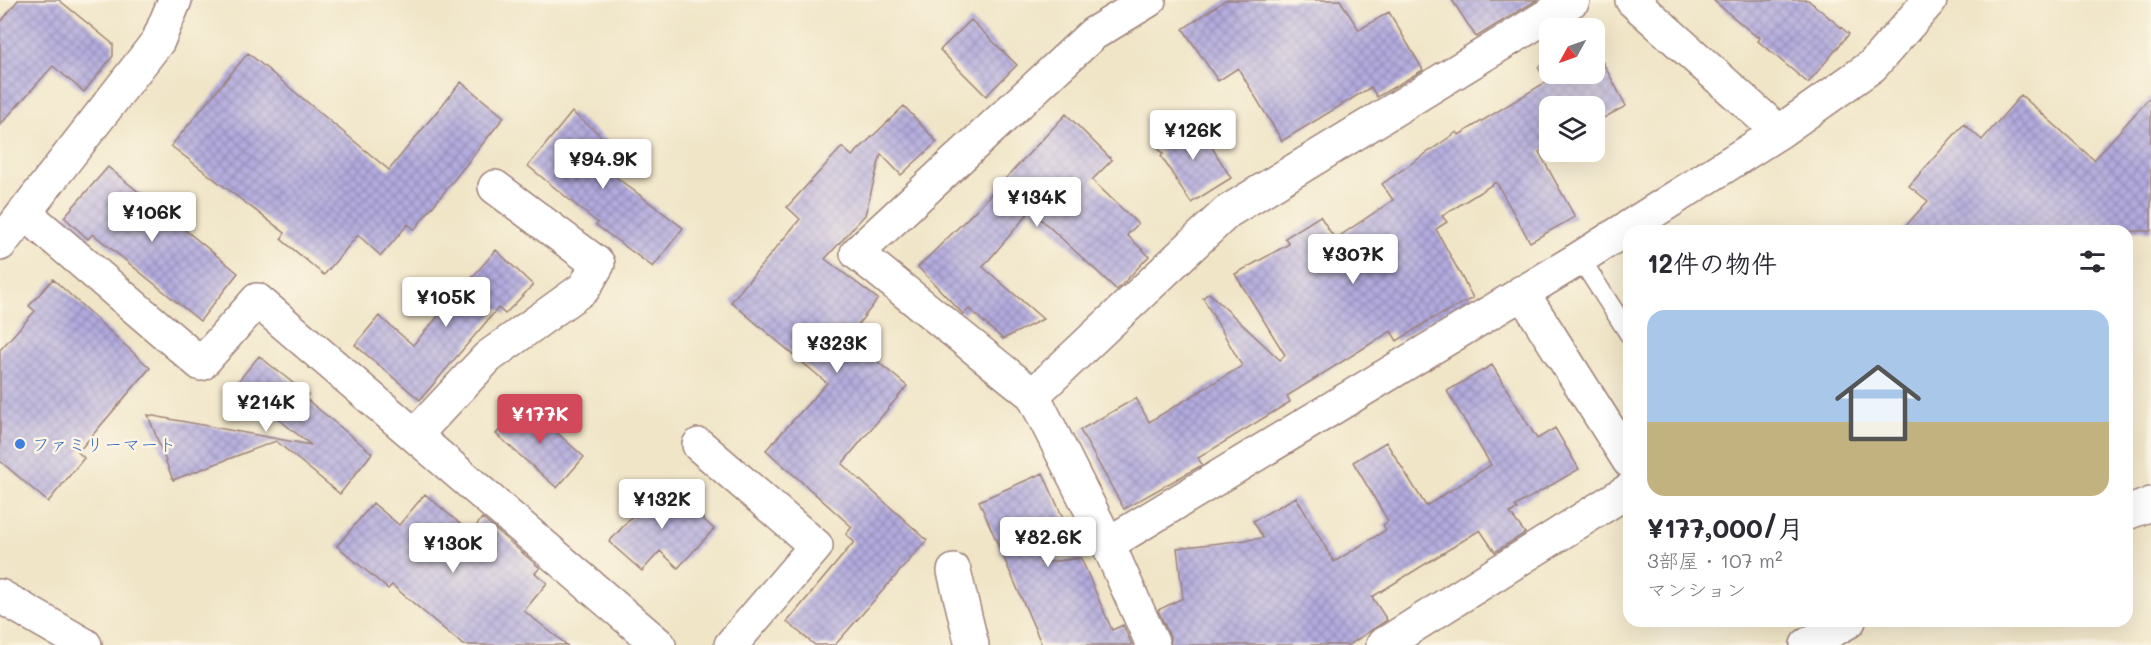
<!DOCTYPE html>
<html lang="ja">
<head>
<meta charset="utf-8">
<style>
  :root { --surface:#fff; --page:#f2f2f3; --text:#2b2b33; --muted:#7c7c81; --accent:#d1495b }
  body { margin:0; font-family:Mali,"Klee One",sans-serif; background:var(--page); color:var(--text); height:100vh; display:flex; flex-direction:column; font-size:22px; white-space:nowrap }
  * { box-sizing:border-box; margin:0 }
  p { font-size:20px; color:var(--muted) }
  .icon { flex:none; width:33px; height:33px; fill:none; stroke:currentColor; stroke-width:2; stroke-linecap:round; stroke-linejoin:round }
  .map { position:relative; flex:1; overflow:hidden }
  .drawer { position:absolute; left:1623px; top:225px; width:510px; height:402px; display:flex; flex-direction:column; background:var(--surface); border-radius:18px; box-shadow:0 6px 24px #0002 }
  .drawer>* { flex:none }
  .needle { width:39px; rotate:230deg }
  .controls { position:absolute; left:1539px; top:18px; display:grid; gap:12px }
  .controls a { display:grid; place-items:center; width:66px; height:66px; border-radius:12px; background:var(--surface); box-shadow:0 6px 24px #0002; font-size:30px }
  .price { position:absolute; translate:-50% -51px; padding:0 14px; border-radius:6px; background:#fff; color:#222; font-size:20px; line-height:39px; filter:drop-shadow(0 2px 3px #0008) }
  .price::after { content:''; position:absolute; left:50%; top:36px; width:18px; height:14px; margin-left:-9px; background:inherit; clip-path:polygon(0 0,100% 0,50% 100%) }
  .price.selected { background:var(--accent); color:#fff }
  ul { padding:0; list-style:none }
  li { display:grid; align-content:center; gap:12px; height:318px; padding:0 24px }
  li span { display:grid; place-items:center; height:186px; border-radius:18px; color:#555 }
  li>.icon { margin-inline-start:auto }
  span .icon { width:108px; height:108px; fill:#fffc; stroke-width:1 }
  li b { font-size:26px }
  h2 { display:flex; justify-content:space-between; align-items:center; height:72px; padding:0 24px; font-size:26px }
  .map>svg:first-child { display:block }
  .building { fill:url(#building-cross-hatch) }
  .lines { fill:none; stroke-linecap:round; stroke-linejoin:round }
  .lane-casing { stroke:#9d8279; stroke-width:21 }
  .street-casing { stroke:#9d8279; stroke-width:36 }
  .highway-casing { stroke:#9d8279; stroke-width:36 }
  .lane { stroke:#fff; stroke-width:18 }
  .street { stroke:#fff; stroke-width:33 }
  .highway { stroke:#fff; stroke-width:33 }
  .shop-dot { fill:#3f7fe0; stroke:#fcf5e5; stroke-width:2 }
  .labels { text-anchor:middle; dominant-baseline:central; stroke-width:5; stroke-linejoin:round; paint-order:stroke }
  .shop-label { font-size:18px; fill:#366cbe; stroke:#fcf5e5; text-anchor:start }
</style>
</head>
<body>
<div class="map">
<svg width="2151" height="645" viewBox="0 0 2151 645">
  <defs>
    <pattern id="building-cross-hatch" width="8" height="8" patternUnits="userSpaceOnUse" patternTransform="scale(1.5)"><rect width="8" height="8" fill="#b2abde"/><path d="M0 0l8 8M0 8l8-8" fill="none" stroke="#938bb4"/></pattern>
  </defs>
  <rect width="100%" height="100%" fill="#fcf5e5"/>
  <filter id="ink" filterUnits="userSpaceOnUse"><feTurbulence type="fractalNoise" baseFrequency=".0167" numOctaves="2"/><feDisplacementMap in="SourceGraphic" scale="12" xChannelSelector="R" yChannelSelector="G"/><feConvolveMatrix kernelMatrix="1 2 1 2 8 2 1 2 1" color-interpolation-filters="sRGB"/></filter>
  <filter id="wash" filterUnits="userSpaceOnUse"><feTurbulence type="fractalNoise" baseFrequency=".008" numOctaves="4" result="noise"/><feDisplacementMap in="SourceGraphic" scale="24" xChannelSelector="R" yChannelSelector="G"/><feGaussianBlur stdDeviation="1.35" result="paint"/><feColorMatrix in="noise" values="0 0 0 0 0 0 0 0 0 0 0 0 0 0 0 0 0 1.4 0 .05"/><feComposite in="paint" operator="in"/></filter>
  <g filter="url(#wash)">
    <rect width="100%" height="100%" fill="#f0e5c7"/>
    <g id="blocks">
      <path class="building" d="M18 0H59L113 44V56L84 92 53 66 0 125V23Z
        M1226 0H1340L1359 30 1389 12 1423 70 1377 97 1371 87 1282 141 1238 68 1218 81 1183 29Z
        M1452 0H1537L1476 37Z
        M1713 0H1808L1849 34 1808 83 1758 41 1760 38 1759 36 1757 37Z
        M971 20 1017 65 986 96 940 50Z
        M1594 46 1626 106 1594 123V106H1550V147L1539 152 1575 217 1530 242 1496 182 1442 216 1447 222 1436 229 1473 298 1428 321 1397 341 1391 331 1287 396 1290 402 1198 458 1202 465 1124 509 1080 430 1136 398 1149 422 1242 366 1203 298 1209 293 1280 360 1285 355 1235 274 1289 244 1285 238 1320 216 1335 239 1393 200 1382 184 1457 132 1459 135 1546 82 1538 67 1550 60V74H1594Z
        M248 53 389 170 461 82 504 117 414 230 408 224 381 256 358 235 324 275 281 239 285 233 171 146Z
        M2021 95 2094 160 2151 96V231H1901L1928 201 1909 186 1964 124 1982 140Z
        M904 106 937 142 901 175 881 154 865 215 825 259 878 299 848 337 907 386 842 464 927 540 835 645H815L787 622 854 542 846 534 852 527 766 450 827 383 731 302 800 219 787 207 842 147 852 156Z
        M572 112 615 147 600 165 683 228 653 267 596 225 598 223 528 166Z
        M1066 114 1112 160 1092 180 1138 224 1127 235 1149 256 1117 290 1031 210 983 267 1043 319 1003 339 969 309 963 314 918 267 978 208Z
        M1195 120 1231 178 1191 203 1161 156 1163 154 1155 144Z
        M108 167 238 273 200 321 93 234 88 239 64 217Z
        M496 250 533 285 505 314 498 308 420 400 355 345 379 316 413 345Z
        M53 279 150 368 78 452 84 458 48 502 0 461V350L35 311 29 306Z
        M259 356 308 395 305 398 372 453 340 494 276 441 173 480 148 415 311 445 235 385Z
        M1492 365 1537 439 1555 428 1579 469 1515 506 1517 509 1510 513 1525 533 1495 552 1480 530 1372 597 1387 620 1349 645H1171L1170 637 1158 610 1183 598 1177 548 1263 538 1253 521 1296 497 1334 562 1386 530 1383 525 1388 521 1353 462 1386 442 1426 506 1491 465 1447 391Z
        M524 403 584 457 557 488 496 434Z
        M1043 473 1074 543 1040 563 1081 558 1112 630 1123 625 1132 645H1042L979 501Z
        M663 482 714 529 678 568 660 551 642 571 609 542Z
        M425 494 471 533 482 518 540 568 535 573 547 583 524 611 567 645H463L392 585 388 589 337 546 373 503 399 525Z"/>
    </g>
  </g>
  <g filter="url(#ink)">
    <use href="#blocks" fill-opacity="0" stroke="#9d8279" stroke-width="1.5"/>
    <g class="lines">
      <defs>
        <path id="lane" d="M1580 258 1629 334"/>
        <path id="street" d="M1149 0 1093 34 857 253 1033 395 1108 544 1153 645
          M1632 0 1779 132
          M25 213 201 364 257 300 659 645
          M0 244 158 41 175 0
          M1522 292 1629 461
          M1033 395 1227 212 1573 0
          M415 435 488 357 584 288 598 264 495 187
          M699 445 816 546 731 645
          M2127 513 2151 504
          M1108 544 1580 258 1779 132 1872 66 1930 0
          M954 571 972 645
          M1383 645 1629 490
          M1807 645 1849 621"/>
        <path id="highway" d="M0 596 85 645"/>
      </defs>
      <use href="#lane" class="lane-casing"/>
      <use href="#street" class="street-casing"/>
      <use href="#highway" class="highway-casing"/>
      <use href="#lane" class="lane"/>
      <use href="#street" class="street"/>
      <use href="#highway" class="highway"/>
    </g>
  </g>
  <circle class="shop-dot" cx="20" cy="444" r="6"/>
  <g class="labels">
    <g class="shop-label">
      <text x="32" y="444">ファミリーマート</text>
    </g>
  </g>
</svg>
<div class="controls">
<a><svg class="needle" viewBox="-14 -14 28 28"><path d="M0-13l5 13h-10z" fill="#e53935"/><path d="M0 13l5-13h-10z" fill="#7c7c81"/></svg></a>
<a><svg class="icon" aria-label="layers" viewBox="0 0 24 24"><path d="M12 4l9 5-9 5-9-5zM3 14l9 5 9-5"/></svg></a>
</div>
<b class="price" style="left:1193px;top:161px">¥126K</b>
<b class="price" style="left:603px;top:190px">¥94.9K</b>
<b class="price" style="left:1037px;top:228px">¥134K</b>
<b class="price" style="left:152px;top:243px">¥106K</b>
<b class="price" style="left:1353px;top:285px">¥307K</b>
<b class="price" style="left:446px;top:328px">¥105K</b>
<b class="price" style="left:837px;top:374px">¥323K</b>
<b class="price" style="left:266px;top:433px">¥214K</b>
<b class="price selected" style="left:540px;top:445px">¥177K</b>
<b class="price" style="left:662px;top:530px">¥132K</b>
<b class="price" style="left:1048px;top:568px">¥82.6K</b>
<b class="price" style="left:453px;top:574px">¥130K</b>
<section class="drawer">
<h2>12件の物件<svg class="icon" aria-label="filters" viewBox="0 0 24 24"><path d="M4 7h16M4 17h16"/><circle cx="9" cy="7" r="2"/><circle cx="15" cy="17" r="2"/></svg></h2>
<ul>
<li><span style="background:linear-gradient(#a9c7e8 60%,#c2b280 0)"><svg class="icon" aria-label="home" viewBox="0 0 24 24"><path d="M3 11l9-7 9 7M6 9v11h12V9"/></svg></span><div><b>¥177,000/月</b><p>3部屋 · 107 m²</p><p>マンション</p></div></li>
</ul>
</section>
</div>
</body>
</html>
